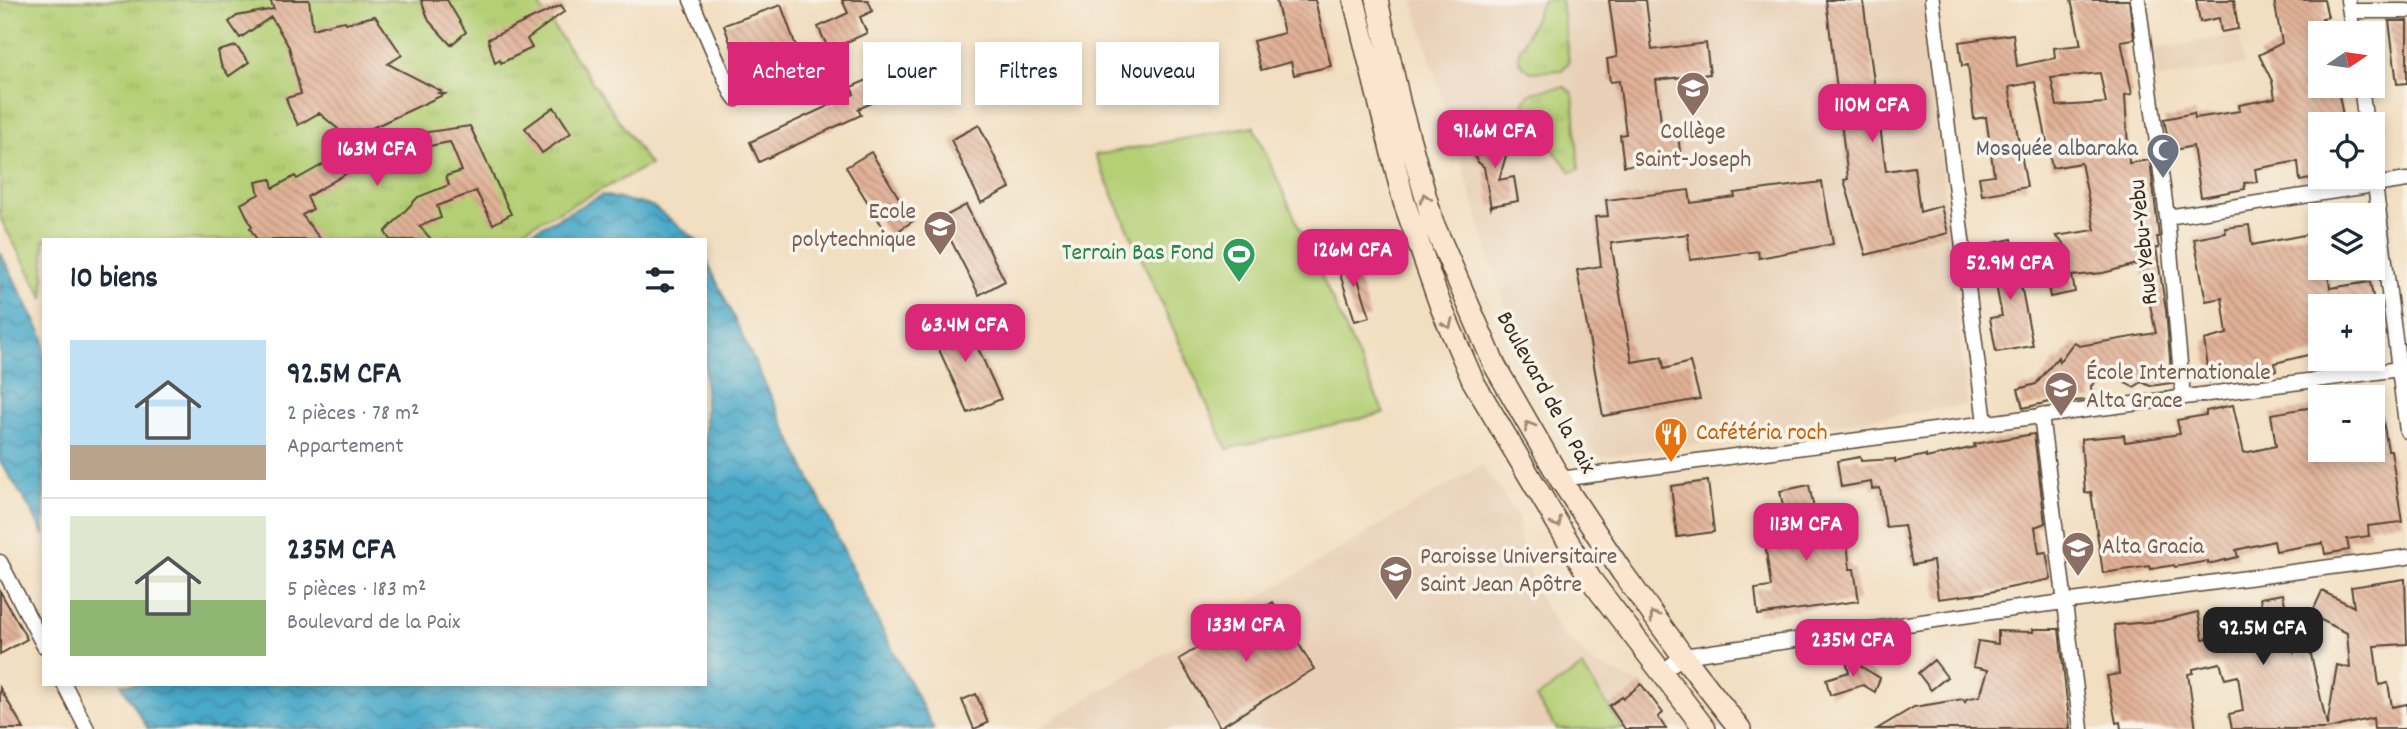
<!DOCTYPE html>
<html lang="fr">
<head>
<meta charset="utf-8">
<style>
  :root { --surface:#fff; --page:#f6f6f7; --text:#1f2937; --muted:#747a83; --line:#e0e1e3; --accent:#db2777 }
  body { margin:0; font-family:Dekko,sans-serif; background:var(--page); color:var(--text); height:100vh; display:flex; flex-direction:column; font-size:26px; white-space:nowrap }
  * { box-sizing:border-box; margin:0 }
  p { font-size:23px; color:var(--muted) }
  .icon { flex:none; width:38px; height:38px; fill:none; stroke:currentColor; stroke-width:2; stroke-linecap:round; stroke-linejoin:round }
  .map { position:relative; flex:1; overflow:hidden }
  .side { position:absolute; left:42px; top:238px; width:665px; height:448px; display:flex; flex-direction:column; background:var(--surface); border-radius:0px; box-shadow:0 4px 10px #0003 }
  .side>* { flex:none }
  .top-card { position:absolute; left:728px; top:42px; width:665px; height:63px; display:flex; gap:14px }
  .needle { width:46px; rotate:77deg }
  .buttons { position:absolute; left:2308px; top:21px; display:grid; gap:14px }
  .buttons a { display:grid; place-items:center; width:77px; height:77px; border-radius:0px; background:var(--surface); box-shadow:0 4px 10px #0003; font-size:35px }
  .price { position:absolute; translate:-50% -60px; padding:0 16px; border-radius:14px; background:var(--accent); color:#fff; font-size:23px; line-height:46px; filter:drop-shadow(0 2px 4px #0008) }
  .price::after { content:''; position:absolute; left:50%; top:42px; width:21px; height:16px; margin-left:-10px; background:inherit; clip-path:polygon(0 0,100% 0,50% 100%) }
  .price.current { background:#222; color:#fff }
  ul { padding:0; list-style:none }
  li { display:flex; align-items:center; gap:21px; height:175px; padding:0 28px }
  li+li { border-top:2px solid var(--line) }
  li span { display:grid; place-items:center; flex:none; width:196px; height:140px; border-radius:0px; color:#555 }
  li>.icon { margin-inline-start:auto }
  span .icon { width:84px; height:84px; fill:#fffc; stroke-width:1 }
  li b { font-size:30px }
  h2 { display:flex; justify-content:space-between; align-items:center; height:84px; padding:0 28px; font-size:30px }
  .chip { padding:0 24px; border-radius:0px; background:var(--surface); box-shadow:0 4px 10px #0003; font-size:24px; line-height:63px }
  .chip.current { background:var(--accent); color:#fff }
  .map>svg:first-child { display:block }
  .built { fill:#e8cfb5 }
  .grass { fill:url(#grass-tufts); stroke:#787c49; stroke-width:2 }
  .green { fill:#b4cf74; stroke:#787c49; stroke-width:2 }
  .water { fill:url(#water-waves); stroke:#426a74; stroke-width:2 }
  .building { fill:url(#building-back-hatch); fill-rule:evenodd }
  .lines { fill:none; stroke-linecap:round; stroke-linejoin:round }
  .minor-casing { stroke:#564536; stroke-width:17 }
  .secondary-casing { stroke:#564536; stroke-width:24 }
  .minor { stroke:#fff; stroke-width:14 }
  .secondary { stroke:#fbe5cf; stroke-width:21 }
  .oneway { stroke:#9b8876 }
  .labels { text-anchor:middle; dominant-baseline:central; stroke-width:7; stroke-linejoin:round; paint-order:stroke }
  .education-label { font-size:24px; fill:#785e54; stroke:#f7f3e8; text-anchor:start }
  .worship-label { font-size:24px; fill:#5b616d; stroke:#f7f3e8; text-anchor:end }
  .street-label { font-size:24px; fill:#3b2a1e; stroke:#f7f3e8 }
  .leisure-label { font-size:24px; fill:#27864d; stroke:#f7f3e8; text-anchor:end }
  .food-label { font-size:24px; fill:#c56008; stroke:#f7f3e8; text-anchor:start }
</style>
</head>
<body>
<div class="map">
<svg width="2407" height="729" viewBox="0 0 2407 729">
  <defs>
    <pattern id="grass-tufts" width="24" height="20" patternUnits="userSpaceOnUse" patternTransform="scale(1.75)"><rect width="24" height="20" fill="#b4cf74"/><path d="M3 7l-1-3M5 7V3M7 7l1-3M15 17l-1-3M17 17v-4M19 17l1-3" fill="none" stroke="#9cb264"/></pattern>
    <pattern id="water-waves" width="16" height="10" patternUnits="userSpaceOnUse" patternTransform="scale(1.75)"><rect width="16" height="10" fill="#4aa9c9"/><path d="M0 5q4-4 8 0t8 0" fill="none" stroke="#3f8aa3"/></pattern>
    <pattern id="building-back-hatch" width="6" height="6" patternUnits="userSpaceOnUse" patternTransform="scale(1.75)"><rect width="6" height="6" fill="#e1b196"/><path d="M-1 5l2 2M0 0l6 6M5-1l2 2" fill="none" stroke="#b8907a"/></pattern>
  </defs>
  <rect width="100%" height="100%" fill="#f7f3e8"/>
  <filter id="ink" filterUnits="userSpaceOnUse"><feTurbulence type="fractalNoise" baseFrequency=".0143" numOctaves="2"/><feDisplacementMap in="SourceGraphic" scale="14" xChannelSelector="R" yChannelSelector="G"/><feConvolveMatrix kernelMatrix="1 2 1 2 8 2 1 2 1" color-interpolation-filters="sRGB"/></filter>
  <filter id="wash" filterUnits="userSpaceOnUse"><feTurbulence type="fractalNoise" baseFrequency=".00686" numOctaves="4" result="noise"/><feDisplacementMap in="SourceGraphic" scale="28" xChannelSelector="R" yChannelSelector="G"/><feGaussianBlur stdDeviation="1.57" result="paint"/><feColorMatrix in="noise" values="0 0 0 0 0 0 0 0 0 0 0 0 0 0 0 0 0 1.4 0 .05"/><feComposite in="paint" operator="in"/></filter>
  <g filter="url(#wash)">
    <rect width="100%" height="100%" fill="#f2dec0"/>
    <path class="built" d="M1413 0H1924L1967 405 1602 457 1594 453 1502 299Z
      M2239 35 2245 65 2158 79 2153 49Z
      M1482 465 1518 516 1521 542 1535 590 1558 629 1595 664 1641 684 1674 729H1036Z"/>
    <path class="grass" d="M0 0H535L650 165 503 240H44V299L0 218Z
      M1543 0H1561L1569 62 1562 70 1531 72 1520 63 1518 54Z
      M1565 87 1573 94 1579 169 1571 172 1527 117C1514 88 1547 90 1565 87Z"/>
    <path class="green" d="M1253 126 1384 413 1227 449 1095 155Z
      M1582 667 1623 729H1557L1536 698Z"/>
    <path class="water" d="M602 195 652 206 697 240H516Z
      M0 252 44 338V535L29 507 0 461Z
      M705 257 871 608 934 729H148L121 684H705Z"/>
    <g id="blocks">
      <path class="building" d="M270 0H309L313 29 334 23 345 21 346 23 375 16 402 55 388 64 441 91 438 93 445 94 342 142 338 129 319 113 298 125 289 107 286 98 301 94 293 63 289 47 271 17 240 38 229 22 237 16 274 9Z
        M421 0H447L466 32 451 45 429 21Z
        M842 0H868L873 11 860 17 867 33 829 50 818 27 848 13Z
        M1276 0H1315L1331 66 1294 75 1291 62 1261 70 1253 41 1284 33Z
        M1609 0H1646L1652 50 1706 43 1710 74 1656 80 1662 130 1677 128 1681 159 1624 166 1620 135 1626 134 1619 81 1610 82 1607 59 1617 57Z
        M1826 0H1863L1886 171 1914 167 1920 212 1941 206 1948 233 1866 255 1844 180 1848 179Z
        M2071 0H2129L2134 39 2121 41 2132 94 2125 95 2129 163 2150 160 2159 237H2157L2159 248H2156L2166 310 2172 383 2150 386 2142 382 2134 387 2106 371 2091 386 2092 400 2049 402 2023 408 2018 389 2036 384 2058 357 2059 362 2074 342 2079 346 2156 333 2141 263 2103 273 2072 276 2075 292 2050 297 2042 250 2066 246 2056 236 2095 230 2081 163 2052 168 2035 82 2009 87 2027 187 1982 195 1979 177 1994 175 1986 117 1974 119 1968 65 1962 66 1959 42 2013 34 2017 66 2055 58 2054 48 2081 45ZM2100 73 2106 103 2057 106 2051 78Z
        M2196 0H2234L2238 29 2221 32 2219 18 2200 22Z
        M2274 0H2324L2328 17 2322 18 2330 33H2320V86H2337L2343 115 2320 120V173L2314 174 2315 178 2300 181 2298 162H2293L2255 169 2257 182 2244 183 2245 189 2201 197 2193 146 2170 151 2164 119 2194 113 2195 118 2240 111 2239 105 2275 98 2272 81 2259 55 2282 43Z
        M561 5 565 11 527 39 532 48 501 63 500 60 495 63 488 39Z
        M781 5 804 68 757 85 743 47 733 51 724 25Z
        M2389 21H2407V83L2397 84Z
        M236 46 249 62 229 76 221 65 218 51Z
        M923 56 932 77 858 109 861 115 759 162 750 142 854 94 851 87Z
        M554 107 571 133 542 153 525 128Z
        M979 125 1010 188 981 203 951 140Z
        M470 126 511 214 493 224 476 191 437 206 441 218 419 226 432 240H390L385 232 418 197 449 185 446 176 462 171 450 142 399 152 400 159 354 169 307 197 313 209 302 215 321 240H257L250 228 252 227 241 204 259 194 256 182 271 179 273 188 295 176 297 179 345 152 343 144Z
        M1487 134 1496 135 1504 142 1507 152 1499 180 1514 177 1518 201 1492 206 1491 208 1484 167 1478 162 1473 153 1478 139Z
        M871 152 913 221 889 237 846 167Z
        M1822 182 1833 244 1759 258 1758 251 1690 260 1688 234 1611 243 1632 362 1662 357 1664 369 1690 362 1700 399 1603 416 1577 270 1601 266 1595 217 1608 216 1606 200 1689 190 1691 203 1735 197 1734 193Z
        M966 205 1005 281 979 295 940 219Z
        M2249 225 2252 245 2320 232V268H2327L2330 288 2370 282 2375 306H2320V352L2275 363 2276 371 2260 373V370L2210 382 2204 340 2227 334 2222 298 2206 301 2194 239 2226 233 2225 228Z
        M2012 239 2033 346 1996 352 1990 318 2002 316 1996 285 2000 284 1992 243Z
        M1351 257 1370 317 1355 321 1336 262Z
        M963 315 1001 399 968 413 930 330Z
        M2233 405 2244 453 2276 446 2271 414 2320 406V450H2373V410L2381 409 2388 450H2391L2402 522 2368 526 2369 536 2347 539 2349 550 2325 554 2323 543 2276 551 2274 541 2236 550 2238 557 2208 564V561L2175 567 2174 565 2151 569 2150 566 2103 573 2091 492 2085 493 2081 439 2124 435 2125 442 2180 434 2177 420 2206 415V411Z
        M2034 434 2045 523 2035 527 2039 553 2046 552 2051 579 1985 593 1938 599 1933 561 1912 565 1904 525 1886 527 1880 488 1872 489 1871 482 1841 487 1837 461 1860 457 1861 461 1895 459V462L1926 455V458L1975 447 1974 444Z
        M1708 481 1714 532 1677 537 1671 486Z
        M1809 485 1820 537 1846 534 1850 569H1854L1859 601 1758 615 1755 589 1771 587 1765 543 1790 541 1780 491Z
        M2405 579 2407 644 2374 646 2379 685 2388 683 2392 707 2407 704V729H2374L2373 718 2327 729H2232L2229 714 2243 711 2238 676 2225 679 2220 663 2193 669V673L2188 674 2196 729H2121L2120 722 2116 723 2107 676 2119 674 2114 625 2161 621 2198 612 2203 639 2266 630 2260 598 2283 594 2294 652 2305 628 2327 726 2337 665 2350 668 2347 633 2311 615 2322 591 2354 607 2351 587Z
        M0 591 27 639 0 654Z
        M1273 602 1314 669 1220 727 1179 659Z
        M2033 629H2059L2070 729H1877L1914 707 1963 699 1965 702 1966 699 1980 696 1988 670 1973 667 1978 641 1998 644V631L2033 632Z
        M1845 657 1880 678 1875 692 1863 685 1830 695 1826 679 1849 672Z
        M1934 660 1947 677 1931 690 1918 673Z
        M1641 684 1663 713 1658 717 1666 729H1625L1609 706 1622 697 1623 699Z
        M0 688 24 729H0Z
        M976 694 988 723 974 729 962 700Z"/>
    </g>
  </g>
  <g filter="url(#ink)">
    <use href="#blocks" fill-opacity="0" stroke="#564536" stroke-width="2"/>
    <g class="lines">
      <defs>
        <path id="minor" d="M691 0 731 92 736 99
          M1932 0 1985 423
          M2138 0 2167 217 2183 397
          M2348 0 2353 33
          M2350 11H2407
          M2361 86 2366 124
          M2373 169 2407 431
          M2167 217 2407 180
          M2041 415 2081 729
          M1560 479 2407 368
          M0 562 44 646
          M1662 672 1683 656 2026 607 2407 557
          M64 684 87 729"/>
        <path id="secondary" d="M1354 0 1404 202 1441 307 1473 381 1591 580 1705 729
          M1377 0 1400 105 1433 223 1495 366 1560 479 1622 572 1683 656 1740 729"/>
      </defs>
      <use href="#minor" class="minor-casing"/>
      <use href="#secondary" class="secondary-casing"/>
      <use href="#minor" class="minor"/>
      <use href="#secondary" class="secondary"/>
    </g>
    <defs><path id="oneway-chevron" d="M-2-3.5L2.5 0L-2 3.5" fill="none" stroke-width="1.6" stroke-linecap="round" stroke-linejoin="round" transform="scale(1.75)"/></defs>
    <g class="oneway">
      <use href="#oneway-chevron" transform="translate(1425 198) rotate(-107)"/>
      <use href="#oneway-chevron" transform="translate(1448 324) rotate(66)"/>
      <use href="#oneway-chevron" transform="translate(1529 426) rotate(-120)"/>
      <use href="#oneway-chevron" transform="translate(1557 523) rotate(59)"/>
      <use href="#oneway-chevron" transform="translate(1654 616) rotate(-126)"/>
    </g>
  </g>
  <defs>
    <symbol id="school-pin" viewBox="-11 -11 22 30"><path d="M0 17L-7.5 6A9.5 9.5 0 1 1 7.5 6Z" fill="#8d6e63" stroke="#f7f3e8"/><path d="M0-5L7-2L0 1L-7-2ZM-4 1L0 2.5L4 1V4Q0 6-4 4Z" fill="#fff"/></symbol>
    <symbol id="mosque-pin" viewBox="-11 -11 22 30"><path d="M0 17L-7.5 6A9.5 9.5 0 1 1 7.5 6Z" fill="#6b7280" stroke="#f7f3e8"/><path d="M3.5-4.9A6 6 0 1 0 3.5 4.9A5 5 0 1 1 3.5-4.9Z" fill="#fff"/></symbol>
    <symbol id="stadium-pin" viewBox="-11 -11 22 30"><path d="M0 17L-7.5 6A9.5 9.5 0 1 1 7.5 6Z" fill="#2e9e5b" stroke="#f7f3e8"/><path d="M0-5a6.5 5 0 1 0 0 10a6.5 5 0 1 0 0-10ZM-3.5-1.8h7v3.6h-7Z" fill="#fff"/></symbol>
    <symbol id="restaurant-pin" viewBox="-11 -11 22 30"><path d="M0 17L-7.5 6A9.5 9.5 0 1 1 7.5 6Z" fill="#e8710a" stroke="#f7f3e8"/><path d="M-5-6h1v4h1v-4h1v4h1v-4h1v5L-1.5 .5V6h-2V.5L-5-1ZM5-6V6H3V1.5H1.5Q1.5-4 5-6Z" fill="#fff"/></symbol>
  </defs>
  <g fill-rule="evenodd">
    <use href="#school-pin" x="1674" y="69" width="38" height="52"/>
    <use href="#mosque-pin" x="2144" y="131" width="38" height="52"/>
    <use href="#school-pin" x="921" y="208" width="38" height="52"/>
    <use href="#stadium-pin" x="1220" y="235" width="38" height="52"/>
    <use href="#school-pin" x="2042" y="369" width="38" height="52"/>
    <use href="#restaurant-pin" x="1652" y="415" width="38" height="52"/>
    <use href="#school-pin" x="2059" y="529" width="38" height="52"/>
    <use href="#school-pin" x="1377" y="553" width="38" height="52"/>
  </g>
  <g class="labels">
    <g class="education-label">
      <text x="1693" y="133" text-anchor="middle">Collège<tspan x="1693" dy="28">Saint-Joseph</tspan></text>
      <text x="916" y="213" text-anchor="end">Ecole<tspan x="916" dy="28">polytechnique</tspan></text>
      <text x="2086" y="374">École Internationale<tspan x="2086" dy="28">Alta Grace</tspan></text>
      <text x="2102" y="548">Alta Gracia</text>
      <text x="1420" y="558">Paroisse Universitaire<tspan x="1420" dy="28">Saint Jean Apôtre</tspan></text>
    </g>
    <g class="worship-label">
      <text x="2138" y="150">Mosquée albaraka</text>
    </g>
    <g class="street-label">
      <text transform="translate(2145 242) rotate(-96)">Rue Yebu-Yebu</text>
      <text transform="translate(1545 393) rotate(61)">Boulevard de la Paix</text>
    </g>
    <g class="leisure-label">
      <text x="1214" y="254">Terrain Bas Fond</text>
    </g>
    <g class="food-label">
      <text x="1696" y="434">Cafétéria roch</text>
    </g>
  </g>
</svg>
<div class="buttons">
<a><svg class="needle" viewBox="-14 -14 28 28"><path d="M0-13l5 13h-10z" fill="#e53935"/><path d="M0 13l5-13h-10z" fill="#747a83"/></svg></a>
<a><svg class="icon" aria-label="locate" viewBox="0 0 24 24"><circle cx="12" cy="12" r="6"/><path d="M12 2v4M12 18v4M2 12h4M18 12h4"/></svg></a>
<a><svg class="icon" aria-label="layers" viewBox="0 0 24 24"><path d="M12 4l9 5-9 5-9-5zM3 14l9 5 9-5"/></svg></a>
<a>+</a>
<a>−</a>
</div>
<b class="price" style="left:1872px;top:144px">110M CFA</b>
<b class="price" style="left:1495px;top:170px">91.6M CFA</b>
<b class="price" style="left:377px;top:188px">163M CFA</b>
<b class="price" style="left:1353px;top:289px">126M CFA</b>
<b class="price" style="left:2010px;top:302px">52.9M CFA</b>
<b class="price" style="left:965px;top:364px">63.4M CFA</b>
<b class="price" style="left:1806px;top:563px">113M CFA</b>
<b class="price" style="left:1246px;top:664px">133M CFA</b>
<b class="price current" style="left:2263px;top:667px">92.5M CFA</b>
<b class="price" style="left:1853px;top:679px">235M CFA</b>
<div class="top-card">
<a class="chip current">Acheter</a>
<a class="chip">Louer</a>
<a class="chip">Filtres</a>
<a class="chip">Nouveau</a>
</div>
<section class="side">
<h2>10 biens<svg class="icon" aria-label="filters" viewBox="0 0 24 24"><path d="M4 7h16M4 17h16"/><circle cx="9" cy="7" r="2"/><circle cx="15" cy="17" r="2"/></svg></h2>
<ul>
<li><span style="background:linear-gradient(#bfe0f5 75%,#b9a48a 0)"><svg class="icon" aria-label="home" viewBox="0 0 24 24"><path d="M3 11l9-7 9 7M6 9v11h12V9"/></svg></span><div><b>92.5M CFA</b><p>2 pièces · 78 m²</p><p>Appartement</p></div></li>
<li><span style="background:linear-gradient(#dfe7d0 60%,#8fb573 0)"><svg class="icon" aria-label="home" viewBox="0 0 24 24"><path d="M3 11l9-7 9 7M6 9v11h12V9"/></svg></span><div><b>235M CFA</b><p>5 pièces · 183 m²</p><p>Boulevard de la Paix</p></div></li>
</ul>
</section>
</div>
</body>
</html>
